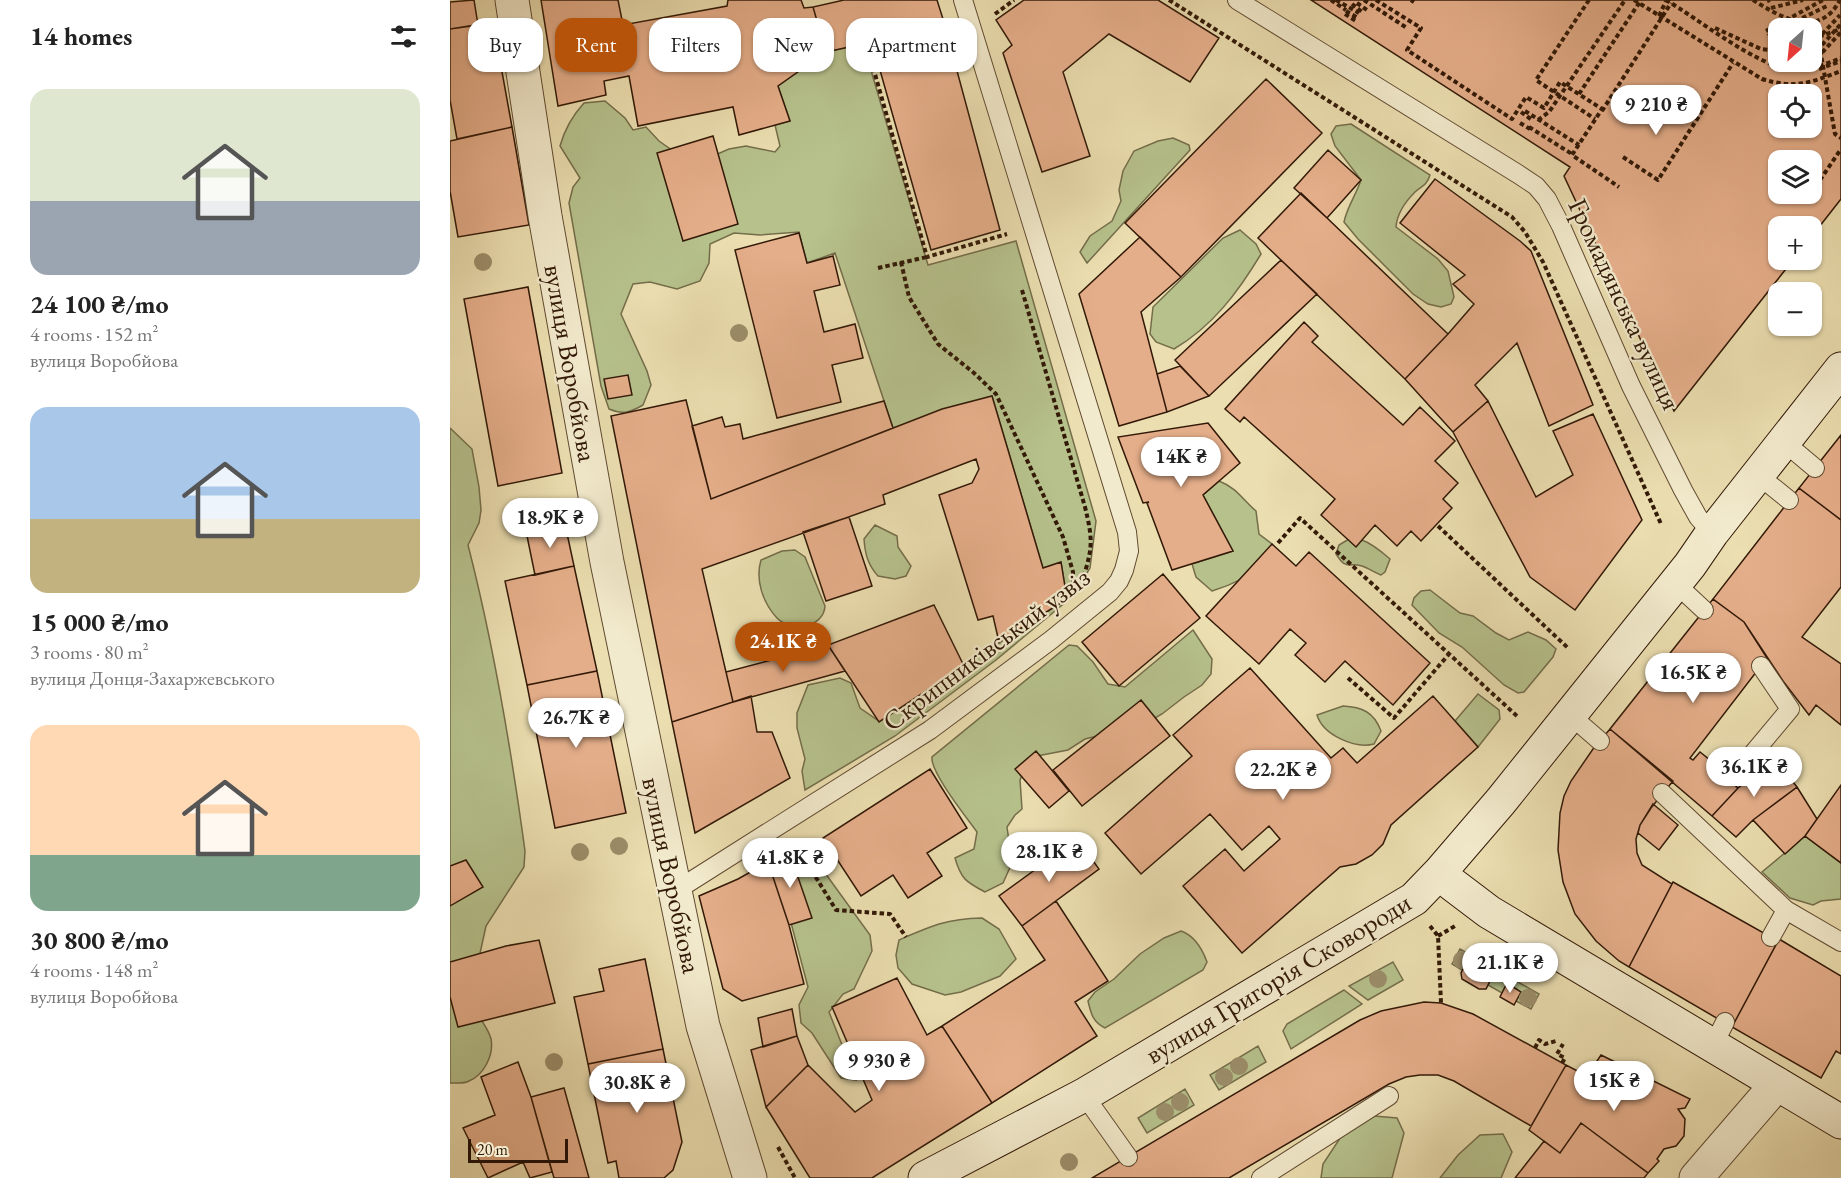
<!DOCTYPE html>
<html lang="en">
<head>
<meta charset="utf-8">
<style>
  :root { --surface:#fff; --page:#f6f6f6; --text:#222; --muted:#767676; --accent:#b45309 }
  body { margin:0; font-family:"EB Garamond",serif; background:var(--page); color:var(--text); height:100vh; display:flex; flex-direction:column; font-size:22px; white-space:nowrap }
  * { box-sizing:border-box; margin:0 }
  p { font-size:20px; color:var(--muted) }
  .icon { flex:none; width:33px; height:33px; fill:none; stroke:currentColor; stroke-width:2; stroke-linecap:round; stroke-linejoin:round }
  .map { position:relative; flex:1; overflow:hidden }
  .drawer { display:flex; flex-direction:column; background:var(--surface); width:450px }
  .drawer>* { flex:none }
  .banner { position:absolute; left:18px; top:18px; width:570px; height:54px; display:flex; gap:12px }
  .needle { width:39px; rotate:207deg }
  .controls { position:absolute; left:1318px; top:18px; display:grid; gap:12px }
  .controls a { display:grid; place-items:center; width:54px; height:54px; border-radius:12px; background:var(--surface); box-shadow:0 2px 4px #0004; font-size:30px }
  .scale { position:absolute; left:18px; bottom:15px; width:100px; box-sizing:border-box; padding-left:6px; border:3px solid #321907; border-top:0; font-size:16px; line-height:21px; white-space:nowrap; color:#321907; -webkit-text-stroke:4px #f2eacc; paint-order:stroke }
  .price { position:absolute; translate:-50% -51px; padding:0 14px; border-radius:21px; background:#fff; color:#222; font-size:20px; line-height:39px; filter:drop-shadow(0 2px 3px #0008) }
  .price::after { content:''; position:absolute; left:50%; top:36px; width:18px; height:14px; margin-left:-9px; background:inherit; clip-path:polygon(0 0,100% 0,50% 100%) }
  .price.on { background:var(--accent); color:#fff }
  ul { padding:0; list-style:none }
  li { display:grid; align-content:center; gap:12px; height:318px; padding:0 30px }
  li span { display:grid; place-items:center; height:186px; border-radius:18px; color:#555 }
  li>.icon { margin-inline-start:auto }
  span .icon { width:108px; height:108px; fill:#fffc; stroke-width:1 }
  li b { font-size:26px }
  h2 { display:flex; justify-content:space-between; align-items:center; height:72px; padding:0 30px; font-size:26px }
  .chip { padding:0 21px; border-radius:18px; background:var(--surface); box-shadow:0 2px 4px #0004; font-size:21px; line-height:54px }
  .chip.on { background:var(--accent); color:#fff }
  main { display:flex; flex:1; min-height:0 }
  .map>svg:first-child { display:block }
  .green { fill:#b6c18c; stroke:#746d4a; stroke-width:1.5 }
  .building { fill:#e5ae8a; stroke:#321907; stroke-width:1.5; fill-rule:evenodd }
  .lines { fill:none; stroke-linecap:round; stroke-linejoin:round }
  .lane-casing { stroke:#604a31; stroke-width:20 }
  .street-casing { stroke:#604a31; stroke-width:35 }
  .secondary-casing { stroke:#321907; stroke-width:35 }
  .path { stroke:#321907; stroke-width:4; stroke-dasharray:4.5 3; stroke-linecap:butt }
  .lane { stroke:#f2eacc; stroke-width:18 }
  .street { stroke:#f2eacc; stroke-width:33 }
  .secondary { stroke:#f2eacc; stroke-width:33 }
  .tree { fill:#9b8d69 }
  .labels { text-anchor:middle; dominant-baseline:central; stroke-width:4.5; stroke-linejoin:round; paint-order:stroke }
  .street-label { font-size:27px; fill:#321907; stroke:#f2eacc }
</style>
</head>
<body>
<main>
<section class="drawer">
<h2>14 homes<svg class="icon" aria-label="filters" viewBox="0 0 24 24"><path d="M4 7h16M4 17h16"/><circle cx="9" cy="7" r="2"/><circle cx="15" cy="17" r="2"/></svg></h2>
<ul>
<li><span style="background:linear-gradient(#dfe7d0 60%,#9aa5b1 0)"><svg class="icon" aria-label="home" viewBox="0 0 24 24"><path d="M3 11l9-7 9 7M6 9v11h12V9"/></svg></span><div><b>24 100 ₴/mo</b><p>4 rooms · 152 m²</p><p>вулиця Воробйова</p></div></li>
<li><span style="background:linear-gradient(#a9c7e8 60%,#c2b280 0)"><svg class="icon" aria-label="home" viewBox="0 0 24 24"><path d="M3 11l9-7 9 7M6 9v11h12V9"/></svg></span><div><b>15 000 ₴/mo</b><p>3 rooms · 80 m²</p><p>вулиця Донця-Захаржевського</p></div></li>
<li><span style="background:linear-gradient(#ffd9b3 70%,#7fa58c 0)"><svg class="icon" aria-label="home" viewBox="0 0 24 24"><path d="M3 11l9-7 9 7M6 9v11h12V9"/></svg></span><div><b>30 800 ₴/mo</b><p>4 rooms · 148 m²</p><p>вулиця Воробйова</p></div></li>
</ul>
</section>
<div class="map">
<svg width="1391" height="1178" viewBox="0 0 1391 1178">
  <rect width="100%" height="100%" fill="#ebdeb0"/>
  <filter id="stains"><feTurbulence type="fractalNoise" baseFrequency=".00333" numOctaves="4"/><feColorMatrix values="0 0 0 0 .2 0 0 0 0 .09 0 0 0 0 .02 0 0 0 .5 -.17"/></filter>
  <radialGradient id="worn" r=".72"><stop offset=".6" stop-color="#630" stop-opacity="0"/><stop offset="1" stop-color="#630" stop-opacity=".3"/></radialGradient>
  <path class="green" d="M413 43 478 265 566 241 646 521 640 568 623 596 546 660 445 736 355 790 352 771 355 759 347 728V713L358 685 390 678 401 683 410 708 429 721 617 599 611 562 593 568 542 396 443 428 385 253 357 263 349 232 310 235 284 233 260 244 259 263 250 281 227 289 200 282 183 284 171 314 197 371 201 385 193 405C181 412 173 415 159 409L151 386 119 203 123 187 130 178 110 146C115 128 122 116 134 103L155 101 175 118 183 130 196 127 209 141 229 155 256 159 279 149 296 146 325 152 330 146 325 125 340 121 328 86 376 52Z
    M901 124 980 175C977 185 972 186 965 192 955 202 947 213 946 227L988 259 998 271 1004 297 1001 304 991 307 978 304 963 294 908 239 894 222C897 207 906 195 911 180L885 146 881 134 886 126Z
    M723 138 739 145 740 150 637 263 630 252 640 236 662 221 671 201 669 190 673 171 684 151 708 141Z
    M790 230 806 244 811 254C788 292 763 326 724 349L706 342 700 334 703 307 773 238Z
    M0 428 22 449 29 487 31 510 29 523 18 545C44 646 61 748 75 851L74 867 36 926 19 1003C26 1014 38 1026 41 1039 44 1055 34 1075 19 1081 14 1084 6 1083 0 1083Z
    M769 481C787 488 792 499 806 511L809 534 822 544 828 555C808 572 788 583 762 591L746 577 742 564 783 551 753 495Z
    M425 525 447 536 448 547 461 566 456 576 445 579 428 576C418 565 415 554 414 539Z
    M899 539 906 546 912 540C923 544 932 552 940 559L935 572 931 575C924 572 918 568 912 566 897 562 897 571 886 554L889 545Z
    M345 550 355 557 375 606C374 620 363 623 353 630 344 627 333 625 327 618 313 603 305 580 311 560L332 551Z
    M980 590 1010 613 1023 616 1046 633 1059 640 1078 632 1096 640 1106 649 1103 657 1074 692 1068 693 1054 685 1012 647 989 633 962 605 964 598 971 591Z
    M743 630 762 659 761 674 752 685 734 697 712 714 693 725 635 739 618 750 587 756 576 766 570 780 572 809 565 815 557 827 562 863 553 883 535 892C516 882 511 879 505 858L524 849 527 832C517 818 480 772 482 757L619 645 627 646 643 662 658 684 675 687Z
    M1028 694 1049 710 1050 719 1028 747 1005 721Z
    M893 706C912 707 924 712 931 731L924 744C905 749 873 735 867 715Z
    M1355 836 1391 863V899L1371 901 1363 905 1340 898 1312 872Z
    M342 855 361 868 375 873 420 935 422 951 404 989 393 994 379 1012 406 1080 391 1078 362 1033 351 1023 349 1005 358 987 331 885 333 862Z
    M532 918 549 929 566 959 550 976 511 992 495 995 462 984 448 968 446 955 449 940C481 926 496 919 532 918Z
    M731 931C745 936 752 948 757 962L753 970 655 1028C643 1022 641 1014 638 1001L645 992 664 979 690 954 714 938Z
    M1010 949 1089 994 1081 1009 1066 1001 1057 984 1052 993 1038 985 1043 975C1039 966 1029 960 1018 960L1012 970 1002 964Z
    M943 962 953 980 918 1000 899 986Z
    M894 990 912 1004 841 1049 833 1031 837 1024Z
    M808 1046 816 1062 769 1090 760 1075Z
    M735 1089 744 1105 697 1133 688 1118Z
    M924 1116 947 1118 954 1133 942 1178H871L873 1164 896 1129Z
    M1053 1134 1062 1152 1051 1178H990L1008 1155 1030 1135Z"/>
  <path class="building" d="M24 0 28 25 0 29V2Z
    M91 0H168L173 25 277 6 278 0H351L354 8 363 7 376 52 328 86 340 121 289 135 283 107 188 126 179 76 154 81 156 95 108 106Z
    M394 0H487L493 19 422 42 376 52 363 7Z
    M574 0H708L769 38 740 82 659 34 613 72 640 156 592 172 553 53 562 45 546 20Z
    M861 0H1391V199L1362 236V226H1329V260H1343L1224 411 1114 176 1120 167ZM1329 28H1362V62H1329ZM1329 94H1362V128H1329ZM1329 160H1362V194H1329Z
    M493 19 550 230 481 250 422 42Z
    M43 22 62 127 7 139 0 100V29Z
    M816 79 872 133 731 277 675 223Z
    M62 127 79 225 8 237 0 191V141Z
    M263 136 288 224 233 241 207 153Z
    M878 150 911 180 877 218 844 188Z
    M985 179 1070 241 1081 251 1143 405 1099 426 1067 343 1025 385 1038 401 1003 432 955 379 998 334 1024 304 1003 284 1015 275 950 223Z
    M851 193 998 334 955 379 808 238Z
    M349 233 357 263 383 256 390 285 364 291 374 332 405 324 413 358 382 365 391 402 327 418 285 250Z
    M690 237 731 277 691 312 717 412 669 426 629 294Z
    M831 260 867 294 759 396 725 360Z
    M78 287 112 473 48 486 14 299Z
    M854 322 868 336 862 342 953 425 970 407 1005 441 985 461 1008 483 993 499 1002 508 971 541 961 531 947 546 925 525 906 547 871 515 885 499 794 417 790 422 775 409Z
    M730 366 759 396 717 412 707 374Z
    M178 375 182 395 158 399 154 379Z
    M542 396 593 568 611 562 617 599 549 642 543 616 528 620 489 495 522 483 529 469 526 459 433 495 435 504 252 569 283 702 222 722 161 416 236 400 261 499 492 409Z
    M434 401 443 428 261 499 242 426 272 417 275 427 290 424 293 439Z
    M1038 401 1086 497 1123 475 1103 431 1143 414 1192 520 1125 610 1080 577 1003 432Z
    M758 423 790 463 753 495 783 551 722 570 697 503 699 502 693 503 668 437Z
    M1391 435V520L1349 488Z
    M1349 488 1391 520V587L1352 637 1391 664V725L1366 705 1359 715 1333 681 1294 622 1263 599Z
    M399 517 422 586 376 601 353 532Z
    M115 524 124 566 85 575 76 531Z
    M822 544 846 566 859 552 980 663 943 705 895 661 875 682 845 655 856 643 840 629 809 664 756 616Z
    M124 566 147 671 77 685 55 581Z
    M713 574 750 618 669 686 632 642Z
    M1263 599 1294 622 1317 658 1240 758 1243 760 1250 752 1280 776 1281 782 1288 788 1262 816 1160 729Z
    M484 605 514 666 429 722 378 645Z
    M378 645 395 671 283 702 276 672Z
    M800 668 881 758 893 748 907 763 983 696 1028 747 941 825 933 844 922 855 906 864 890 867 792 953 733 886 775 849 794 871 830 839 819 826 792 850 760 814 691 874 655 833 742 756 723 735Z
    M147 671 176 813 105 828 77 685Z
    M301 696 307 732H322L340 778 245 833 222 722Z
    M691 700 720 736 632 806 603 770Z
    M1160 729 1223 781 1201 808 1190 825 1186 839 1187 853 1192 865 1222 884 1179 967 1169 961 1146 941 1125 914 1113 882 1108 850 1110 813 1114 796 1121 781 1143 749Z
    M586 751 619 791 599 808 565 769Z
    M1326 760 1347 787 1303 820 1286 837 1262 816 1288 788Z
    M480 769 517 828 477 853 492 876 458 898 443 875 411 896 373 838Z
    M1391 785V863L1355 836Z
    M1347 787 1367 819 1355 836 1335 854 1303 820Z
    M1203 804 1228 825 1209 850 1188 833 1190 825Z
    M627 839 649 869 572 926 549 896Z
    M339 851 362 918 339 925 318 862Z
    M16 860 33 887 0 906V866Z
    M318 862 339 925 354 984 292 1001 273 989 249 896 288 879Z
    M1223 882 1328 941 1282 1027 1179 967Z
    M606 901 658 981 625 1002 647 1036 542 1103 492 1026 595 960 572 926Z
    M1329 939 1391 976V1054L1386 1051 1371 1078 1282 1027Z
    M89 940 105 1003 8 1027 0 997V962L56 946Z
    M195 959 213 1049 138 1064 124 997 154 991 149 969Z
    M1018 960H1025L1040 969 1043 975 1036 989H1029L1012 979 1011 973Z
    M447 978 477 1035 492 1026 542 1103 422 1178H360L316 1107 358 1065 405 1112 422 1100 382 1007Z
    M1057 983 1071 992 1064 1005 1050 997Z
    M974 1002 991 1003 1023 1014 1116 1065 1081 1126 1004 1081 988 1075H970L956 1077 939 1084 779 1178H642L910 1020 931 1011Z
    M342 1009 347 1036 313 1047 308 1018Z
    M347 1036 358 1065 316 1107 301 1050Z
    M213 1049 232 1142 223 1170 214 1178H169L166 1161 158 1163 138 1064Z
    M1151 1055 1240 1099 1235 1108 1228 1109 1235 1119 1234 1136 1226 1146 1214 1149 1207 1159 1209 1161 1198 1173 1131 1123 1110 1153 1079 1130 1116 1065 1137 1076Z
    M68 1062 81 1097 102 1172 80 1178 73 1162 38 1178 13 1128 45 1115 31 1077Z
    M114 1088 139 1178H104L81 1097Z
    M1131 1123 1198 1173 1194 1178H1065L1094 1141 1110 1153Z"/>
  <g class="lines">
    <defs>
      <path id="lane" d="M787 0 1068 174 1086 186 1097 199 1111 226 1181 386 1233 490 1248 517 1262 533
        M1334 442 1365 468
        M1308 475 1339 500
        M1225 583 1254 610
        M1120 715 1150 741
        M1300 757 1340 709 1311 666
        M1212 793 1336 910 1391 942
        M224 889 238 883 480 730 601 640 660 592 669 581 674 570 679 551 677 532 513 0
        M1321 937 1336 910
        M1263 1046 1275 1022
        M634 1095 678 1157
        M811 1178 939 1096"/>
      <path id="street" d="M62 0 95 216 157 562 253 1026 300 1178
        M1246 1178 1327 1084"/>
      <path id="secondary" d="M990 872 1002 884 1039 912 1391 1122
        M475 1178 634 1095 964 899 990 872 1051 801 1240 565 1262 533 1391 369"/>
    </defs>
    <use href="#lane" class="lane-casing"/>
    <use href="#street" class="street-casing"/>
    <use href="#secondary" class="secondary-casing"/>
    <path class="path" d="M719 0 1062 217 1075 232 1093 262 1211 524
      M881 0 896 10
      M886 0 909 13
      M914 0 957 28
      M926 0 971 28 957 50 1062 119 1076 97 1094 108 1110 82 1152 109 1122 155 1169 187
      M961 0 964 2
      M1139 0 1086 80 1145 119
      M1184 0 1312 79C1345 89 1360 83 1391 71
      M1216 0C1248 19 1302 62 1337 69 1356 72 1374 65 1391 58
      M1303 0C1330 17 1369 40 1390 0
      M1317 1 1320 0
      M907 3 917 10
      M902 4 912 12
      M1321 8 1353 0
      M896 11 908 18
      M545 14 564 0
      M895 14 906 21
      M1209 16 1216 1
      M1365 21 1385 134 1391 138
      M1265 28 1311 49 1329 51
      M1332 28 1379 5
      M1316 31 1373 0
      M1318 36 1329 30
      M1362 39 1391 29
      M1362 45 1390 15
      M417 46 477 257 557 234
      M1362 56 1391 24
      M1349 65 1353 62
      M1357 69 1391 32
      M1369 69 1391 61
      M1129 94 1191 0
      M1075 111 1129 145
      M1152 111 1221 3
      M1071 112 1082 120
      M1088 120 1099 112 1175 0
      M1070 123 1080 129
      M1079 127 1122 154
      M1173 157 1208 180 1283 63
      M1370 180 1391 149
      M451 262 459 297 488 344 524 373 546 394 613 537 623 572V587
      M428 268 477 257
      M572 290 635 507C643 540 643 548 632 581
      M988 526 1118 648
      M828 543 850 518 1067 716
      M898 678 944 718 999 654
      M346 845 386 910 440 914 456 937
      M980 926 988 936 991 1003
      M988 936 1005 926
      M1085 1048 1089 1040 1095 1044 1106 1041
      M1112 1063 1115 1058 1107 1054 1113 1044
      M328 1147 345 1178"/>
    <use href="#lane" class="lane"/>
    <use href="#street" class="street"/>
    <use href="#secondary" class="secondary"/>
  </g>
  <g class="tree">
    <circle cx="33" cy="262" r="9"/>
    <circle cx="289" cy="333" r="9"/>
    <circle cx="169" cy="846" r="9"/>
    <circle cx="130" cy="852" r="9"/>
    <circle cx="1012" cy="960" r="9"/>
    <circle cx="928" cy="979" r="9"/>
    <circle cx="1078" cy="998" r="9"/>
    <circle cx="104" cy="1062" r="9"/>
    <circle cx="789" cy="1066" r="9"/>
    <circle cx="774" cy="1077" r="9"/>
    <circle cx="730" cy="1102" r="9"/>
    <circle cx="715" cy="1112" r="9"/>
    <circle cx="619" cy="1162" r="9"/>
  </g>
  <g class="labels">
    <g class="street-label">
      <text transform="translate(1175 304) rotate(65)">Громадянська вулиця</text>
      <text transform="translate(121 363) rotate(80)">вулиця Воробйова</text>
      <text transform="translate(536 649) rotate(-37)">Скрипниківський узвіз</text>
      <text transform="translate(222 875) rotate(78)">вулиця Воробйова</text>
      <text transform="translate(828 978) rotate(-31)">вулиця Григорія Сковороди</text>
    </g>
  </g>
  <rect width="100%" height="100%" filter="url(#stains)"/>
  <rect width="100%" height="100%" fill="url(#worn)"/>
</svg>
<div class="controls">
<a><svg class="needle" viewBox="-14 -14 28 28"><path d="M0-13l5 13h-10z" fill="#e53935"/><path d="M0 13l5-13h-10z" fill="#767676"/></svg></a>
<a><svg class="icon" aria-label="locate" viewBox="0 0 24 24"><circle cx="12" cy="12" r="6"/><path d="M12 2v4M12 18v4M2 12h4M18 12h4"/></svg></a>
<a><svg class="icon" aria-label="layers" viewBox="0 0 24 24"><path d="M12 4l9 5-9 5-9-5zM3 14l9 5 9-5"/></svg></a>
<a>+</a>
<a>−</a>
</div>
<div class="scale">20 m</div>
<b class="price" style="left:1206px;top:136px">9 210 ₴</b>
<b class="price" style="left:731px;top:488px">14K ₴</b>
<b class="price" style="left:100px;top:549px">18.9K ₴</b>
<b class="price on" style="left:333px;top:673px">24.1K ₴</b>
<b class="price" style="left:1243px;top:704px">16.5K ₴</b>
<b class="price" style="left:126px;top:749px">26.7K ₴</b>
<b class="price" style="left:1304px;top:798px">36.1K ₴</b>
<b class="price" style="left:833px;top:801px">22.2K ₴</b>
<b class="price" style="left:599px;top:883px">28.1K ₴</b>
<b class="price" style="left:340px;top:889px">41.8K ₴</b>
<b class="price" style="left:1060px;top:994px">21.1K ₴</b>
<b class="price" style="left:429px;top:1092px">9 930 ₴</b>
<b class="price" style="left:1164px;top:1112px">15K ₴</b>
<b class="price" style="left:187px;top:1114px">30.8K ₴</b>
<div class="banner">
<a class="chip">Buy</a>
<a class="chip on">Rent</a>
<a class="chip">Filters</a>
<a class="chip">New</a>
<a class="chip">Apartment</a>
</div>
</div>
</main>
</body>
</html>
